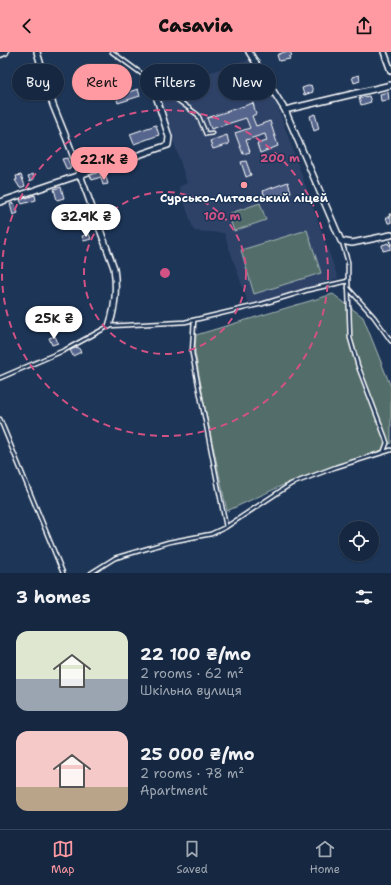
<!DOCTYPE html>
<html lang="en">
<head>
<meta charset="utf-8">
<style>
  :root { --surface:#162841; --page:#23344c; --text:#f1f3f6; --muted:#9ea6b1; --line:#35445a; --accent:#ff9aa2 }
  body { margin:0; font-family:"Shantell Sans",sans-serif; background:var(--page); color:var(--text); height:100vh; display:flex; flex-direction:column; font-size:15px; white-space:nowrap }
  * { box-sizing:border-box; margin:0 }
  p { font-size:13px; color:var(--muted) }
  .icon { flex:none; width:22px; height:22px; fill:none; stroke:currentColor; stroke-width:2; stroke-linecap:round; stroke-linejoin:round }
  .map { position:relative; height:521px; overflow:hidden }
  .details { display:flex; flex-direction:column; background:var(--surface); flex:1 }
  .details>* { flex:none }
  .hud { position:absolute; left:12px; top:12px; width:367px; height:36px; display:flex; gap:8px }
  .buttons { position:absolute; left:339px; top:469px; display:grid; gap:8px }
  .buttons a { display:grid; place-items:center; width:40px; height:40px; border-radius:50%; background:var(--surface); box-shadow:0 1px 3px #0004,0 0 0 1px var(--line); font-size:20px }
  .price { position:absolute; translate:-50% -34px; padding:0 9px; border-radius:14px; background:#fff; color:#222; font-size:13px; line-height:26px; filter:drop-shadow(0 1px 2px #0008) }
  .price::after { content:''; position:absolute; left:50%; top:24px; width:12px; height:9px; margin-left:-6px; background:inherit; clip-path:polygon(0 0,100% 0,50% 100%) }
  .price.active { background:var(--accent); color:#111 }
  ul { padding:0; list-style:none }
  li { display:flex; align-items:center; gap:12px; height:100px; padding:0 16px }
  li span { display:grid; place-items:center; flex:none; width:112px; height:80px; border-radius:12px; color:#555 }
  li>.icon { margin-inline-start:auto }
  span .icon { width:48px; height:48px; fill:#fffc; stroke-width:1 }
  li b { font-size:17px }
  h2 { display:flex; justify-content:space-between; align-items:center; height:48px; padding:0 16px; font-size:17px }
  .chip { padding:0 14px; border-radius:18px; background:var(--surface); box-shadow:0 1px 3px #0004,0 0 0 1px var(--line); font-size:14px; line-height:36px }
  .chip.active { background:var(--accent); color:#111 }
  header { display:flex; justify-content:space-between; align-items:center; height:52px; padding:0 16px; background:var(--accent); color:#111; font-size:18px; font-weight:800 }
  .menu { display:flex; justify-content:space-around; align-items:center; height:56px; border-top:1px solid var(--line); background:var(--surface); font-size:11px; color:var(--muted) }
  .menu a { display:grid; justify-items:center; gap:2px }
  .menu .active { color:var(--accent) }
  .map>svg:first-child { display:block }
  .built { fill:#2e4367 }
  .green { fill:#526d6b; stroke:#a8b6b5 }
  .building { fill:#56658d; stroke:#fff }
  .lines { fill:none; stroke-linecap:round; stroke-linejoin:round }
  .service-casing { stroke:#fff; stroke-width:5.5 }
  .minor-casing { stroke:#fff; stroke-width:8 }
  .tertiary-casing { stroke:#fff; stroke-width:9 }
  .service { stroke:#1d3557; stroke-width:2.5 }
  .minor { stroke:#1d3557; stroke-width:5 }
  .tertiary { stroke:#1d3557; stroke-width:6 }
  .ring { fill:none; stroke:#d15284; stroke-width:2; stroke-dasharray:7 5 }
  .poi-dot { fill:#ff9aa2; stroke:#1d3557; stroke-width:1.5 }
  .labels { text-anchor:middle; dominant-baseline:central; stroke-width:3; stroke-linejoin:round; paint-order:stroke }
  .poi-label { font-size:12px; font-weight:bold; fill:#fff; stroke:#1d3557 }
  .centre { fill:#d15284; stroke:#1d3557; stroke-width:2 }
  .ring-label { font-size:12px; text-anchor:middle; font-weight:bold; fill:#d15284; stroke:#1d3557; stroke-width:3; stroke-linejoin:round; paint-order:stroke }
</style>
</head>
<body>
<header><svg class="icon" aria-label="back" viewBox="0 0 24 24"><path d="M15 5l-7 7 7 7"/></svg>Casavia<svg class="icon" aria-label="share" viewBox="0 0 24 24"><path d="M12 15V3M7 8l5-5 5 5M5 13v7h14v-7"/></svg></header>
<div class="map">
<svg width="391" height="521" viewBox="0 0 391 521">
  <rect width="100%" height="100%" fill="#1d3557"/>
  <filter id="ink" filterUnits="userSpaceOnUse"><feTurbulence type="fractalNoise" baseFrequency=".025" numOctaves="2"/><feDisplacementMap in="SourceGraphic" scale="8" xChannelSelector="R" yChannelSelector="G"/><feConvolveMatrix kernelMatrix="1 2 1 2 8 2 1 2 1" color-interpolation-filters="sRGB"/></filter>
  <g filter="url(#ink)">
    <path class="built" d="M249 8 277 53 338 226 249 254 224 181 194 179 179 135 187 131 160 47 165 34Z"/>
    <path class="green" d="M260 151 266 168 234 179 228 162Z
      M307 178 321 221 254 242 241 198Z
      M333 242 363 265 391 335V391L382 398 290 430 227 459 205 357 195 300 196 283Z"/>
    <path class="building" d="M284 0H290L292 3 289 5 290 7 279 9 277 3Z
      M359 23 360 29 354 31 352 25Z
      M311 33 313 40 304 43 302 36Z
      M138 37 140 44 118 51 116 44Z
      M388 40 389 48 381 49 380 42Z
      M369 44 371 50 361 53 359 46Z
      M253 51 256 62 252 64 256 74 270 69 278 94 260 101 257 92 267 89 265 82 246 88 250 100 243 102 235 81 250 76 246 66 211 77 207 66Z
      M315 62 319 77 314 79 310 64Z
      M156 73 159 83 134 92 130 82Z
      M227 83 229 92 213 97 210 89Z
      M67 106 71 116 67 118 62 107Z
      M246 109 251 123 246 125 241 110Z
      M99 120 101 125 92 128 90 123Z
      M33 122 34 127 30 129 28 124Z
      M21 123 25 134 20 136 15 128H17L16 124Z
      M106 125 108 132 103 133 101 126Z
      M288 130 291 140 266 148 263 139Z
      M61 135 64 146 57 148 54 137Z
      M35 143 36 148 22 152 20 148Z
      M14 151 18 161 13 163 10 152Z
      M389 162H391V171H388L386 165H390Z
      M114 169 116 174 109 177 107 171Z
      M89 182 91 187 84 189 82 184Z
      M390 189H391V197L383 199 382 193 388 191 389 193H391Z
      M55 284 58 291 52 293 49 286Z
      M78 295 81 300 73 304 70 298Z"/>
    <g class="lines">
      <defs>
        <path id="service" d="M112 0 198 63 206 82 212 81
          M348 229 350 286 358 314 385 385 387 391 384 399
          M348 236 374 265 391 289
          M194 268 192 301 226 475
          M0 326 65 298 109 274 185 270 262 252 308 238 348 229V210L342 190
          M0 367 63 521
          M91 521 115 506 169 490 211 482 226 475 291 432 336 415 391 398"/>
        <path id="minor" d="M37 0 53 53 70 95 114 216C117 237 116 254 109 274
          M249 0 285 58 341 189 352 191 391 183
          M384 0 391 19
          M285 58 391 33
          M0 150 168 93 169 85 157 47 161 36"/>
        <path id="tertiary" d="M0 2 5 0"/>
      </defs>
      <use href="#service" class="service-casing"/>
      <use href="#minor" class="minor-casing"/>
      <use href="#tertiary" class="tertiary-casing"/>
      <use href="#service" class="service"/>
      <use href="#minor" class="minor"/>
      <use href="#tertiary" class="tertiary"/>
    </g>
  </g>
  <g class="ring">
    <circle cx="165" cy="221" r="81"/>
    <circle cx="165" cy="221" r="163"/>
  </g>
  <circle class="poi-dot" cx="244" cy="133" r="4"/>
  <g class="labels">
    <g class="poi-label">
      <text x="244" y="146">Сурсько-Литовський ліцей</text>
    </g>
  </g>
  <circle cx="165" cy="221" r="6" class="centre"/>
  <g class="ring-label">
    <text x="280" y="110">200 m</text>
    <text x="222" y="168">100 m</text>
  </g>
</svg>
<div class="buttons">
<a><svg class="icon" aria-label="locate" viewBox="0 0 24 24"><circle cx="12" cy="12" r="6"/><path d="M12 2v4M12 18v4M2 12h4M18 12h4"/></svg></a>
</div>
<b class="price active" style="left:104px;top:129px">22.1K ₴</b>
<b class="price" style="left:86px;top:186px">32.9K ₴</b>
<b class="price" style="left:54px;top:288px">25K ₴</b>
<div class="hud">
<a class="chip">Buy</a>
<a class="chip active">Rent</a>
<a class="chip">Filters</a>
<a class="chip">New</a>
</div>
</div>
<section class="details">
<h2>3 homes<svg class="icon" aria-label="filters" viewBox="0 0 24 24"><path d="M4 7h16M4 17h16"/><circle cx="9" cy="7" r="2"/><circle cx="15" cy="17" r="2"/></svg></h2>
<ul>
<li><span style="background:linear-gradient(#dfe7d0 60%,#9aa5b1 0)"><svg class="icon" aria-label="home" viewBox="0 0 24 24"><path d="M3 11l9-7 9 7M6 9v11h12V9"/></svg></span><div><b>22 100 ₴/mo</b><p>2 rooms · 62 m²</p><p>Шкільна вулиця</p></div></li>
<li><span style="background:linear-gradient(#f6c9c9 70%,#b9a48a 0)"><svg class="icon" aria-label="home" viewBox="0 0 24 24"><path d="M3 11l9-7 9 7M6 9v11h12V9"/></svg></span><div><b>25 000 ₴/mo</b><p>2 rooms · 78 m²</p><p>Apartment</p></div></li>
</ul>
</section>
<nav class="menu">
<a class="active"><svg class="icon" aria-label="map" viewBox="0 0 24 24"><path d="M3 6l6-2 6 2 6-2v14l-6 2-6-2-6 2zM9 4v14M15 6v14"/></svg>Map</a>
<a><svg class="icon" aria-label="saved" viewBox="0 0 24 24"><path d="M7 4h10v16l-5-4-5 4z"/></svg>Saved</a>
<a><svg class="icon" aria-label="home" viewBox="0 0 24 24"><path d="M3 11l9-7 9 7M6 9v11h12V9"/></svg>Home</a>
</nav>
</body>
</html>
